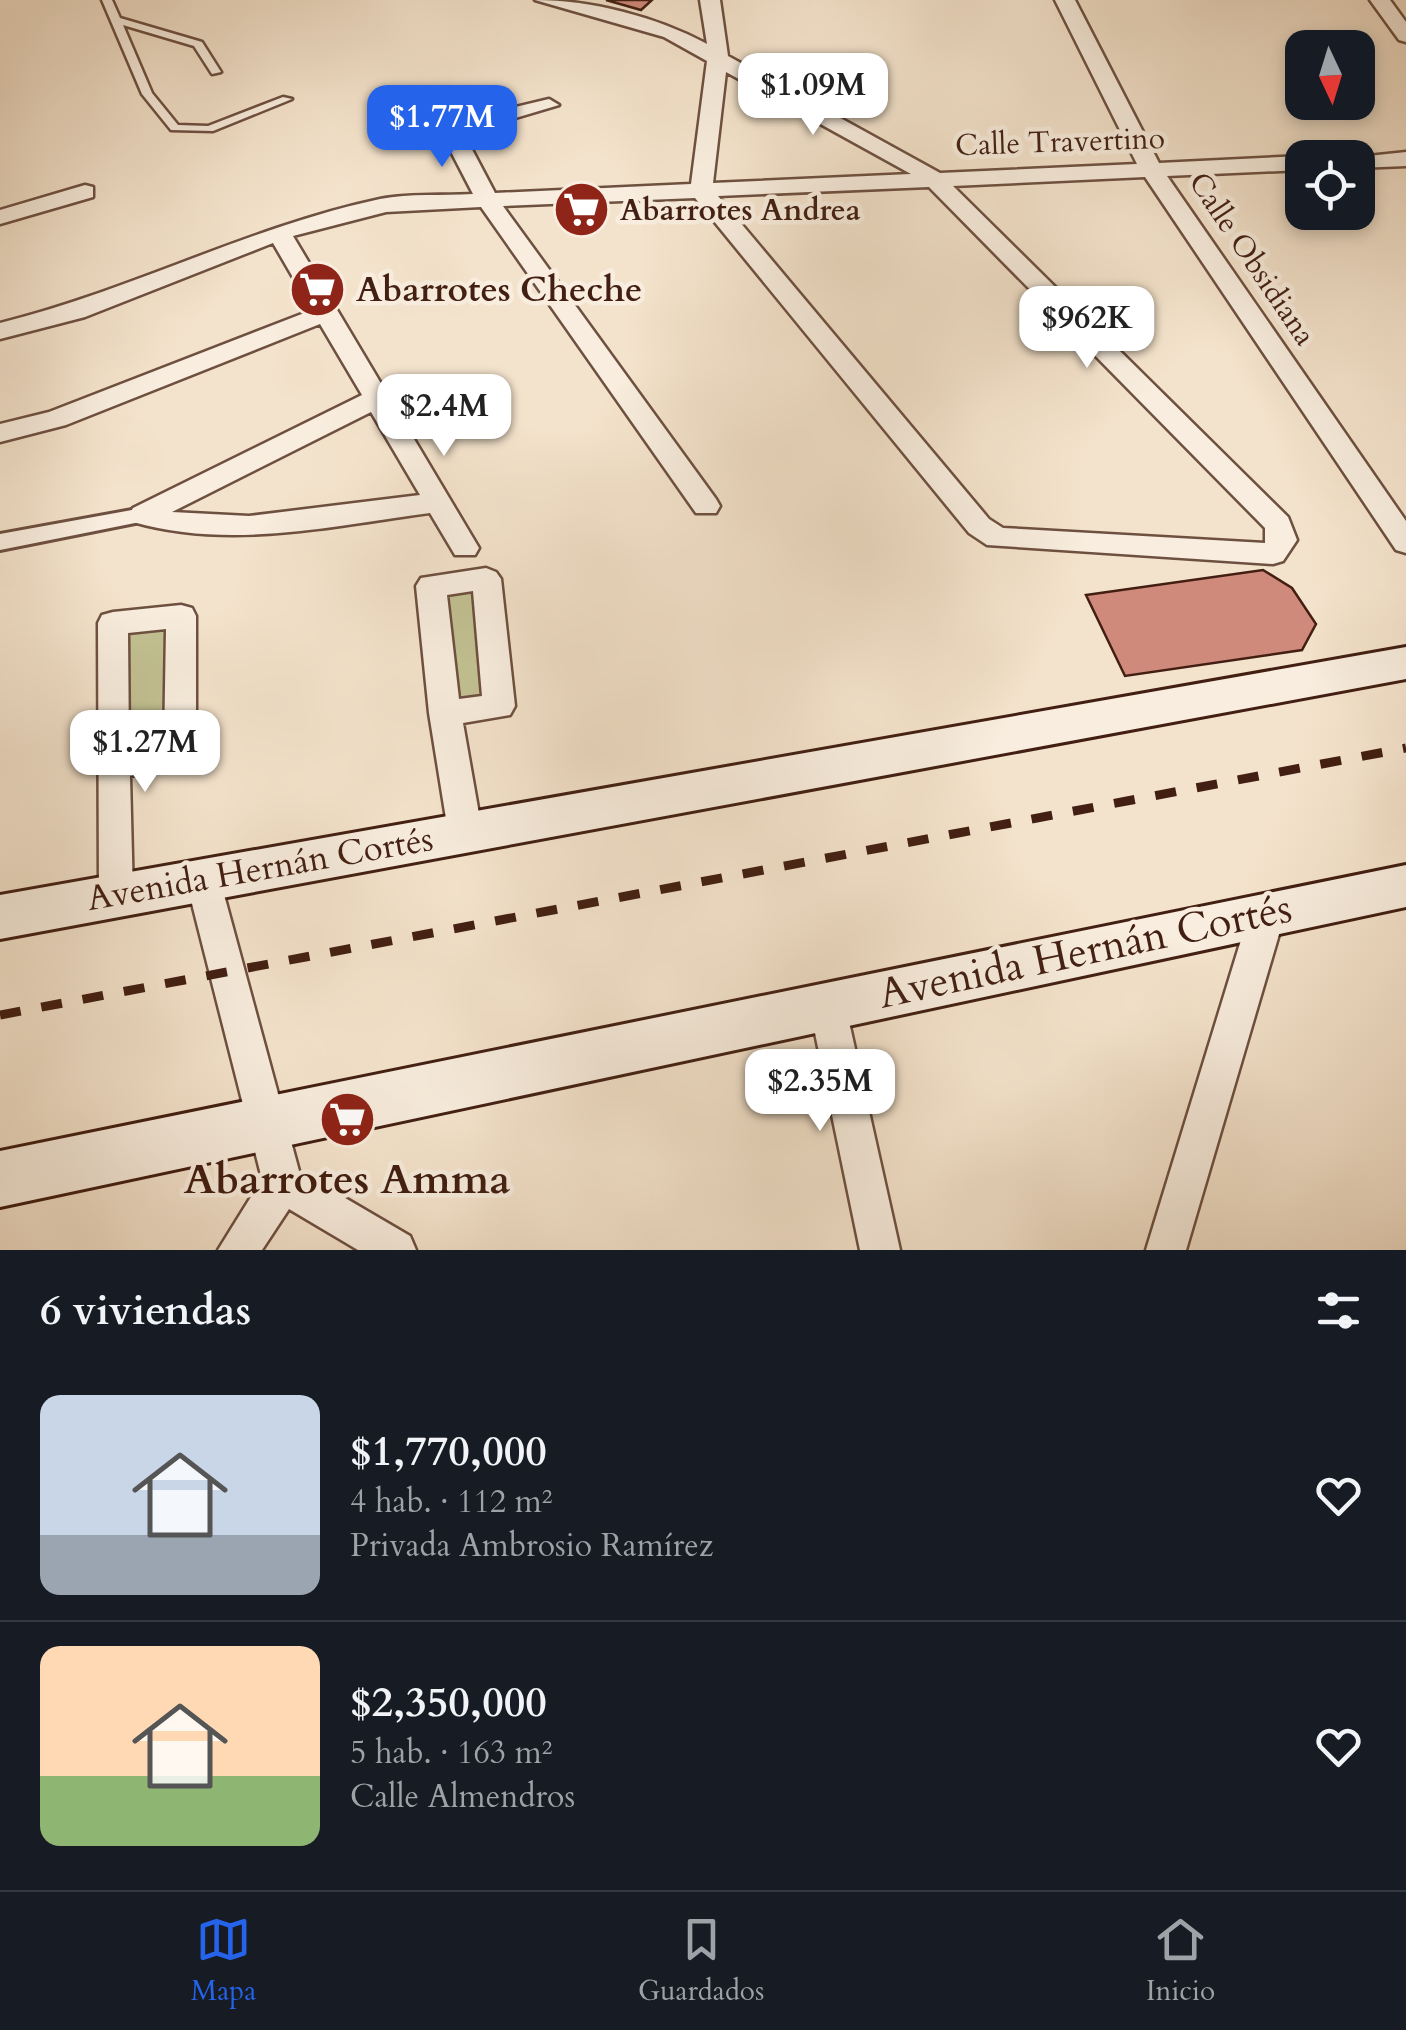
<!DOCTYPE html>
<html lang="es">
<head>
<meta charset="utf-8">
<style>
  :root { --surface:#171b24; --page:#242831; --text:#f1f3f6; --muted:#9ea1a6; --line:#363941; --accent:#2563eb }
  body { margin:0; font-family:Cardo,serif; background:var(--page); color:var(--text); height:100vh; display:flex; flex-direction:column; font-size:38px; white-space:nowrap }
  * { box-sizing:border-box; margin:0 }
  p { font-size:32px; color:var(--muted) }
  .icon { flex:none; width:55px; height:55px; fill:none; stroke:currentColor; stroke-width:2; stroke-linecap:round; stroke-linejoin:round }
  .map { position:relative; height:1250px; overflow:hidden }
  .drawer { display:flex; flex-direction:column; background:var(--surface); flex:1 }
  .drawer>* { flex:none }
  .needle { width:65px; rotate:176deg }
  .controls { position:absolute; left:1285px; top:30px; display:grid; gap:20px }
  .controls a { display:grid; place-items:center; width:90px; height:90px; border-radius:20px; background:var(--surface); box-shadow:0 5px 15px #0003; font-size:50px }
  .price { position:absolute; translate:-50% -85px; padding:0 22px; border-radius:20px; background:#fff; color:#222; font-size:32px; line-height:65px; filter:drop-shadow(0 2px 5px #0008) }
  .price::after { content:''; position:absolute; left:50%; top:60px; width:30px; height:22px; margin-left:-15px; background:inherit; clip-path:polygon(0 0,100% 0,50% 100%) }
  .price.on { background:var(--accent); color:#fff }
  ul { padding:0; list-style:none }
  li { display:flex; align-items:center; gap:30px; height:250px; padding:0 40px }
  li+li { border-top:2px solid var(--line) }
  li span { display:grid; place-items:center; flex:none; width:280px; height:200px; border-radius:20px; color:#555 }
  li>.icon { margin-inline-start:auto }
  span .icon { width:120px; height:120px; fill:#fffc; stroke-width:1 }
  li b { font-size:42px }
  h2 { display:flex; justify-content:space-between; align-items:center; height:120px; padding:0 40px; font-size:42px }
  .dock { display:flex; justify-content:space-around; align-items:center; height:140px; border-top:2px solid var(--line); background:var(--surface); font-size:28px; color:var(--muted) }
  .dock a { display:grid; justify-items:center; gap:5px }
  .dock .on { color:var(--accent) }
  .map>svg:first-child { display:block }
  .green { fill:#c2c193; stroke:#827052; stroke-width:2.5 }
  .building { fill:#d08a7c; stroke:#421f12; stroke-width:2.5 }
  .lines { fill:none; stroke-linecap:round; stroke-linejoin:round }
  .service-casing { stroke:#6e5040; stroke-width:5 }
  .pedestrian-casing { stroke:#6e5040; stroke-width:6 }
  .minor-casing { stroke:#6e5040; stroke-width:5 }
  .secondary-casing { stroke:#421f12; stroke-width:6 }
  .service { fill:#f8edde; fill-rule:evenodd }
  .pedestrian { fill:#f8edde; fill-rule:evenodd }
  .minor { fill:#f8edde; fill-rule:evenodd }
  .secondary { fill:#f8edde; fill-rule:evenodd }
  .rail { stroke:#421f12; stroke-width:9; stroke-dasharray:21 21; stroke-linecap:butt }
  .labels { text-anchor:middle; dominant-baseline:central; stroke-width:9; stroke-linejoin:round; paint-order:stroke }
  .far-street-label { font-size:30px; fill:#421f12; stroke:#f8edde }
  .far-poi-label { font-size:30px; font-weight:bold; fill:#421f12; stroke:#f8edde; text-anchor:start }
  .poi-label { font-size:35px; font-weight:bold; fill:#421f12; stroke:#f8edde; text-anchor:start }
  .street-label { font-size:35px; fill:#421f12; stroke:#f8edde }
  .near-street-label { font-size:42px; fill:#421f12; stroke:#f8edde }
  .near-poi-label { font-size:42px; font-weight:bold; fill:#421f12; stroke:#f8edde }
</style>
</head>
<body>
<div class="map">
<svg width="1406" height="1250" viewBox="0 0 1406 1250">
  <rect width="100%" height="100%" fill="#f4e3cc"/>
  <filter id="stains"><feTurbulence type="fractalNoise" baseFrequency=".002" numOctaves="4"/><feColorMatrix values="0 0 0 0 .2 0 0 0 0 .09 0 0 0 0 .02 0 0 0 .5 -.17"/></filter>
  <radialGradient id="worn" r=".72"><stop offset=".6" stop-color="#630" stop-opacity="0"/><stop offset="1" stop-color="#630" stop-opacity=".3"/></radialGradient>
  <path class="green" d="M483 581 494 703 447 710 434 588Z
    M178 620V752L119 762 116 626Z"/>
  <path class="building" d="M606 0H652L641 10Z
    M1263 570 1292 588 1316 624 1302 650 1125 676 1086 595Z"/>
  <g class="lines">
    <defs>
      <path id="service" d="M102 0H112L120 18 202 42 221 72 212 74 194 46 123 25 152 93 178 125 208 126 283 97 292 99 213 131 171 130 142 94Z"/>
      <path id="pedestrian" d="M143 508 150 510 154 515 150 520 0 550V534Z"/>
      <path id="minor" d="M535 0C592 0 657 17 707 44L700 0H720L728 56 940 173 1137 164 1055 0H1075L1159 163 1302 156 1306 158H1302V170L1167 176 1406 521V553L1396 550 1145 177 953 186 1288 517 1297 540 1283 561 1273 564 987 545 969 533 695 198 503 206 716 499 720 506 716 513H696L481 207 386 212 293 236 479 548 475 555H455L430 513C331 526 231 550 133 522L129 515 133 508 362 395 320 324 66 425 0 442V424L49 412 312 310 273 243 85 317 0 339V323C130 291 249 227 380 199 410 193 443 196 473 194L444 138 456 121 549 99 559 105 472 131 466 138 495 193 691 184 707 61 664 37ZM726 72 911 174 713 183ZM929 187 1265 528V543L1003 528 989 519 718 196ZM371 412 420 495 249 516 172 512Z
        M1370 0H1390L1406 22V42L1399 40Z
        M1406 152V166L1358 168V158H1349Z
        M85 185 93 187V197L0 224V210Z
        M486 568 496 572 501 579 515 706 510 715 463 723 482 831 477 841 465 845 453 841 448 831 429 713 416 586 421 578ZM473 591 482 696 459 699 447 595Z
        M181 605 192 608 196 616V755L191 764 130 776 133 896 128 907 116 911 104 907 99 896 98 623 102 615 113 612ZM166 629 164 745 129 750 128 633Z
        M203 865 215 870 220 880 299 1171 410 1236 416 1250H358L289 1209 262 1250H218L262 1179 186 880 191 870Z
        M1267 899 1279 903 1285 914 1186 1250H1146L1249 914 1255 903Z
        M827 987 840 992 845 1004 900 1250H860L809 1004 814 992Z"/>
      <path id="secondary" d="M1406 647V679L0 939V895Z
        M1406 865V907L0 1207V1151Z"/>
    </defs>
    <use href="#service" class="service-casing"/>
    <use href="#pedestrian" class="pedestrian-casing"/>
    <use href="#minor" class="minor-casing"/>
    <use href="#secondary" class="secondary-casing"/>
    <use href="#service" class="service"/>
    <use href="#pedestrian" class="pedestrian"/>
    <use href="#minor" class="minor"/>
    <use href="#secondary" class="secondary"/>
    <path class="rail" d="M0 1015 1406 748"/>
  </g>
  <defs>
    <symbol id="supermarket-disc" viewBox="-11 -11 22 22"><circle r="9.5" fill="#8f2418" stroke="#f8edde"/><path d="M-6-5.5h2.5l.6 2H6L4.5 2H-2.5L-4.4-4H-6ZM-1.5 3.2a1.3 1.3 0 1 0 .1 0ZM3 3.2a1.3 1.3 0 1 0 .1 0Z" fill="#fff"/></symbol>
  </defs>
  <g fill-rule="evenodd">
    <use href="#supermarket-disc" x="550" y="178" width="63" height="63"/>
    <use href="#supermarket-disc" x="286" y="258" width="63" height="63"/>
    <use href="#supermarket-disc" x="316" y="1088" width="63" height="63"/>
  </g>
  <g class="labels">
    <g class="far-street-label">
      <text transform="translate(1060 142) rotate(-2)">Calle Travertino</text>
      <text transform="translate(1252 259) rotate(56)">Calle Obsidiana</text>
    </g>
    <g class="far-poi-label">
      <text x="620" y="210">Abarrotes Andrea</text>
    </g>
    <g class="poi-label">
      <text x="356" y="290">Abarrotes Cheche</text>
    </g>
    <g class="street-label">
      <text transform="translate(260 869) rotate(-10)">Avenida Hernán Cortés</text>
    </g>
    <g class="near-street-label">
      <text transform="translate(1085 951) rotate(-12)">Avenida Hernán Cortés</text>
    </g>
    <g class="near-poi-label">
      <text x="347" y="1179">Abarrotes Amma</text>
    </g>
  </g>
  <rect width="100%" height="100%" filter="url(#stains)"/>
  <rect width="100%" height="100%" fill="url(#worn)"/>
</svg>
<div class="controls">
<a><svg class="needle" viewBox="-14 -14 28 28"><path d="M0-13l5 13h-10z" fill="#e53935"/><path d="M0 13l5-13h-10z" fill="#9ea1a6"/></svg></a>
<a><svg class="icon" aria-label="locate" viewBox="0 0 24 24"><circle cx="12" cy="12" r="6"/><path d="M12 2v4M12 18v4M2 12h4M18 12h4"/></svg></a>
</div>
<b class="price" style="left:813px;top:138px">$1.09M</b>
<b class="price on" style="left:442px;top:170px">$1.77M</b>
<b class="price" style="left:1087px;top:371px">$962K</b>
<b class="price" style="left:444px;top:459px">$2.4M</b>
<b class="price" style="left:145px;top:795px">$1.27M</b>
<b class="price" style="left:820px;top:1134px">$2.35M</b>
</div>
<section class="drawer">
<h2>6 viviendas<svg class="icon" aria-label="filters" viewBox="0 0 24 24"><path d="M4 7h16M4 17h16"/><circle cx="9" cy="7" r="2"/><circle cx="15" cy="17" r="2"/></svg></h2>
<ul>
<li><span style="background:linear-gradient(#c9d6e8 70%,#9aa5b1 0)"><svg class="icon" aria-label="home" viewBox="0 0 24 24"><path d="M3 11l9-7 9 7M6 9v11h12V9"/></svg></span><div><b>$1,770,000</b><p>4 hab. · 112 m²</p><p>Privada Ambrosio Ramírez</p></div><svg class="icon" aria-label="heart" viewBox="0 0 24 24"><path d="M12 20l-8-8c-3-5 5-10 8-4 3-6 11-1 8 4z"/></svg></li>
<li><span style="background:linear-gradient(#ffd9b3 65%,#8fb573 0)"><svg class="icon" aria-label="home" viewBox="0 0 24 24"><path d="M3 11l9-7 9 7M6 9v11h12V9"/></svg></span><div><b>$2,350,000</b><p>5 hab. · 163 m²</p><p>Calle Almendros</p></div><svg class="icon" aria-label="heart" viewBox="0 0 24 24"><path d="M12 20l-8-8c-3-5 5-10 8-4 3-6 11-1 8 4z"/></svg></li>
</ul>
</section>
<nav class="dock">
<a class="on"><svg class="icon" aria-label="map" viewBox="0 0 24 24"><path d="M3 6l6-2 6 2 6-2v14l-6 2-6-2-6 2zM9 4v14M15 6v14"/></svg>Mapa</a>
<a><svg class="icon" aria-label="saved" viewBox="0 0 24 24"><path d="M7 4h10v16l-5-4-5 4z"/></svg>Guardados</a>
<a><svg class="icon" aria-label="home" viewBox="0 0 24 24"><path d="M3 11l9-7 9 7M6 9v11h12V9"/></svg>Inicio</a>
</nav>
</body>
</html>
